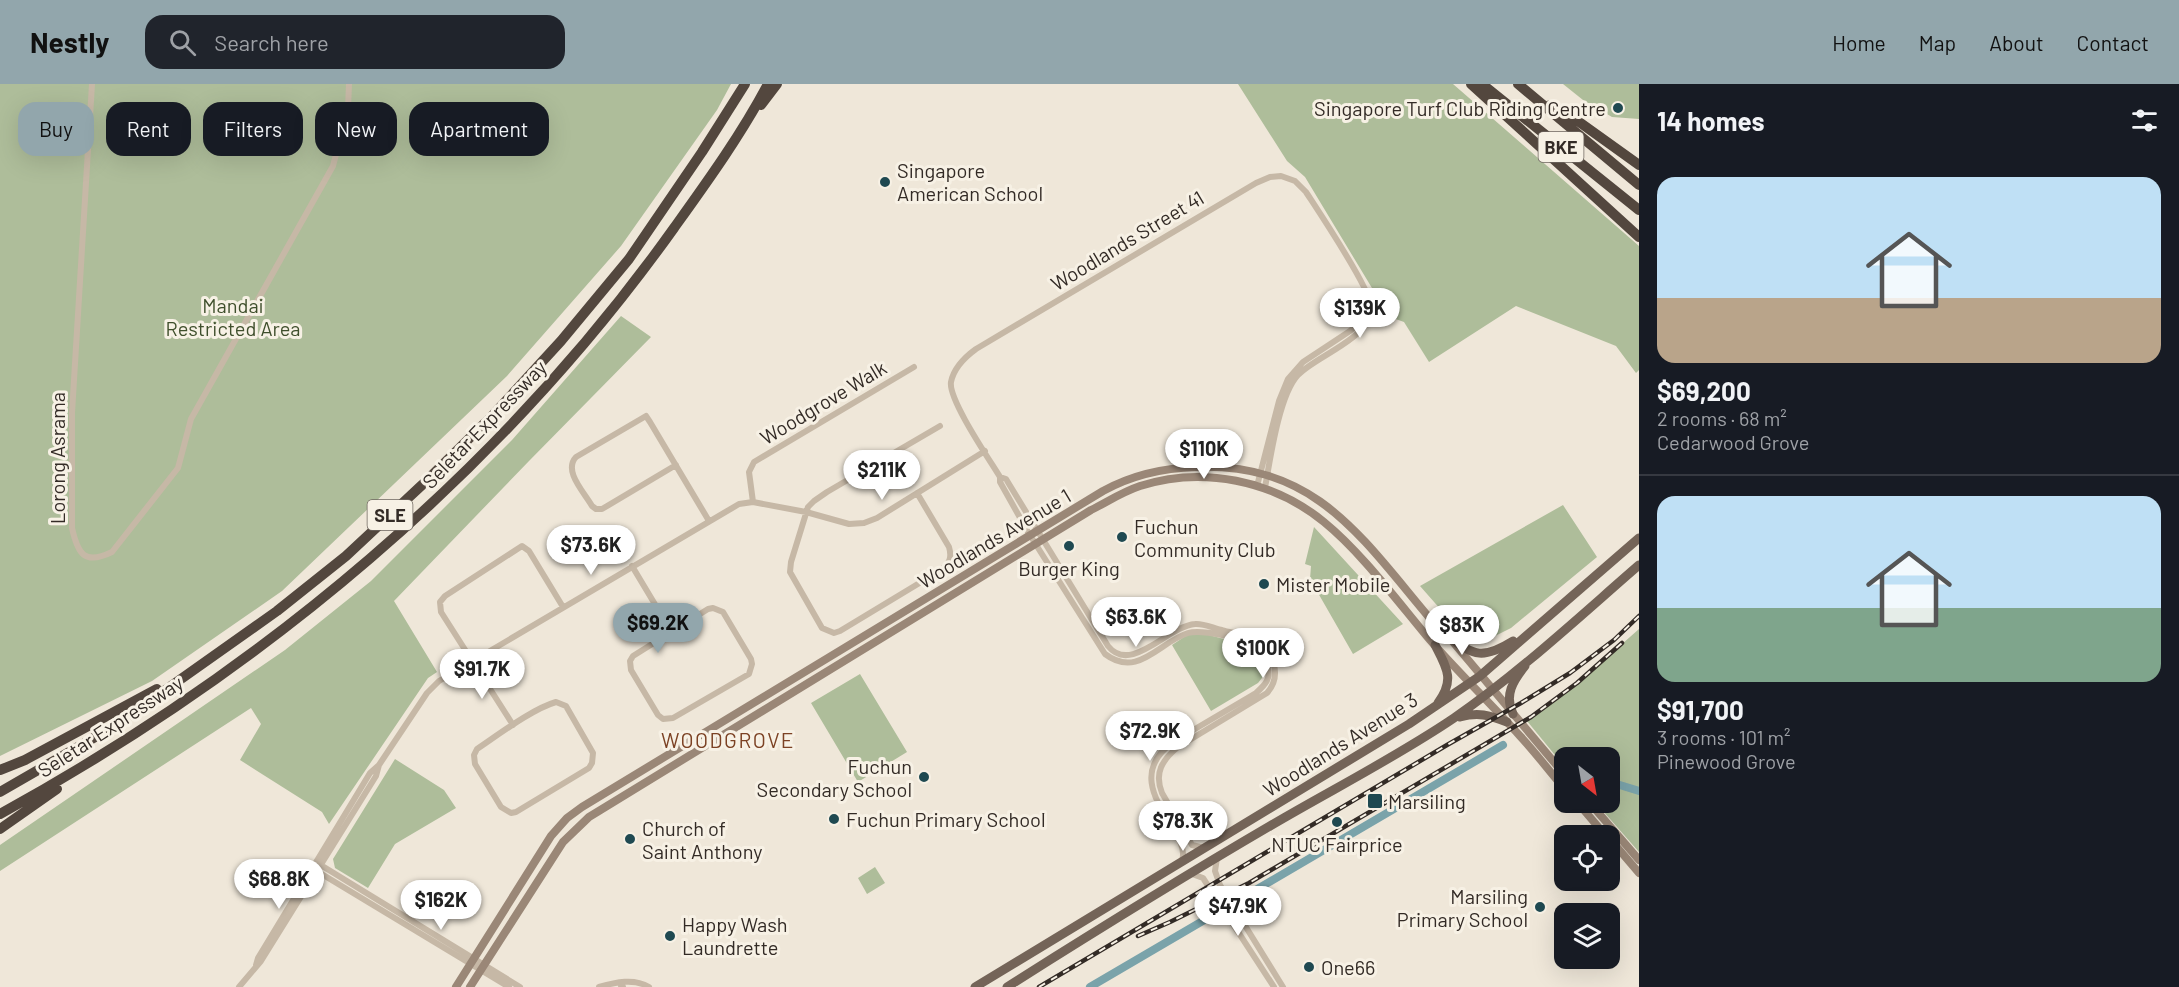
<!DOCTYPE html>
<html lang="en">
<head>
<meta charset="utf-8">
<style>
  :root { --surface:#171b24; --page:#20242c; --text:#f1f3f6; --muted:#9ea1a6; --line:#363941; --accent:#92a6ac }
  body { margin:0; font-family:Barlow,sans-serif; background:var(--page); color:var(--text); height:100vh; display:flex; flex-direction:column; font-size:22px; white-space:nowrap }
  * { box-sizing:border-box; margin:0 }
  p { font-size:20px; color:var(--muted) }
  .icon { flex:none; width:33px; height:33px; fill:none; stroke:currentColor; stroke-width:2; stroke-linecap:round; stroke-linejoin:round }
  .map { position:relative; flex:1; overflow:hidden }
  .side { display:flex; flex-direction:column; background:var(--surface); width:540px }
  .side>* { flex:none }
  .hud { position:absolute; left:18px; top:18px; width:570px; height:54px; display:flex; gap:12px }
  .needle { width:39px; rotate:149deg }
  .tools { position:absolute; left:1554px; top:663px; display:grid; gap:12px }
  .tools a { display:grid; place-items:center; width:66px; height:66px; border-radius:12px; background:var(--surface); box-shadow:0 6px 24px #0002; font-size:30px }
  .price { position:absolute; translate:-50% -51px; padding:0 14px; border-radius:21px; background:#fff; color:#222; font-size:20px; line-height:39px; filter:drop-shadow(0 2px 3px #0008) }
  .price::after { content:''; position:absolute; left:50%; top:36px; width:18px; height:14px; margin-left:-9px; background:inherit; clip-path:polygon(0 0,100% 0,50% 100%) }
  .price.on { background:var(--accent); color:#111 }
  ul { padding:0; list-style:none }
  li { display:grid; align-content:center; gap:12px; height:318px; padding:0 18px }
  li+li { border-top:2px solid var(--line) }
  li span { display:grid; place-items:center; height:186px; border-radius:18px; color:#555 }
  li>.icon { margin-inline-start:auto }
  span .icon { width:108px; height:108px; fill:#fffc; stroke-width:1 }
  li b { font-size:26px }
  h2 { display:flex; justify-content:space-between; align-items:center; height:72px; padding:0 18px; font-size:26px }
  .pill { padding:0 21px; border-radius:18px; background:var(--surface); box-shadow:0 6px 24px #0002; font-size:21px; line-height:54px }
  .pill.on { background:var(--accent); color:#111 }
  header { display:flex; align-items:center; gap:36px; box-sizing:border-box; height:84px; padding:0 30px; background:var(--accent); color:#111 }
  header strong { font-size:28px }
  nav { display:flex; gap:33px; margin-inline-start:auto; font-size:21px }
  .search { width:420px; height:54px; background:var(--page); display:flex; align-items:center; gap:15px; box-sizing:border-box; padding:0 21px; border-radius:18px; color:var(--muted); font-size:22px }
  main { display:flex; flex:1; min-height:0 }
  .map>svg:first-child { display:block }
  .green { fill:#aebd9a }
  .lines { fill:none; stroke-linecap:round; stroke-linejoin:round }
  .canal { stroke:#7aa3aa; stroke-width:8 }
  .minor { stroke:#c6b8a6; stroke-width:6 }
  .secondary { stroke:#9a8777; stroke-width:8 }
  .primary { stroke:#746458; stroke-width:9 }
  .motorway { stroke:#53473e; stroke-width:10 }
  .rail-casing { stroke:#332b26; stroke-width:4.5 }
  .rail { stroke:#f7f1e5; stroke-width:2; stroke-dasharray:7; stroke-linecap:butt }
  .poi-dot { fill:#1f4951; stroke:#f7f1e5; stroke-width:2 }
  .labels { text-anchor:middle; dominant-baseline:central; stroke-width:6; stroke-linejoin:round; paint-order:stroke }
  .shield { fill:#f7f1e5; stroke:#6e665f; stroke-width:1.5 }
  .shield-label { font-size:18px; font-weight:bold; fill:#332b26 }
  .poi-label { font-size:20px; fill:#332b26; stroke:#f7f1e5; text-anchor:start }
  .street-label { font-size:20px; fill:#332b26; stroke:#f7f1e5 }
  .park-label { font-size:20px; fill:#3f4f2c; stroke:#f7f1e5 }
  .neighbourhood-label { font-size:21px; letter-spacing:1.5px; fill:#7c4224; stroke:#f7f1e5 }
</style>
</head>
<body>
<header>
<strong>Nestly</strong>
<div class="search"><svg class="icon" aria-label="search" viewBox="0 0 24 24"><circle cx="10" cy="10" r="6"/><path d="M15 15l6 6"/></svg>Search here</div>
<nav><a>Home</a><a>Map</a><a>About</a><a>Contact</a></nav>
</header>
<main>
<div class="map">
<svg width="1639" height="903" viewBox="0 0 1639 903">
  <rect width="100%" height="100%" fill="#efe7d9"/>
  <path class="green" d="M0 0H731L717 26 621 162 507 292 282 507 152 597 0 672Z
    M1238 0H1453L1639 162V286L1636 289 1616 262 1516 222 1429 278 1404 238 1376 228 1378 214 1305 93 1287 77Z
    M1563 0H1639V35L1612 33 1583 16Z
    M621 232 651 253 529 377 394 517 437 588 428 594 329 740 322 728 240 676 261 640 251 624 0 787V761L285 566 371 497 512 356Z
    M1563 421 1597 473 1511 544 1489 555 1464 552 1420 502Z
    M1314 443 1403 540 1353 570 1310 495 1311 482 1305 480Z
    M1639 545V768L1596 719 1610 718V674H1564V682L1527 637 1579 598Z
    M1201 549 1251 562 1265 590 1258 599 1211 627 1172 561 1187 551Z
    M860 590 907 668 858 698 811 619Z
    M395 675 444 706 456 724 395 760 368 804 335 784 333 775Z
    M875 783 885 799 867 810 858 794Z"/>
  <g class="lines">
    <path class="canal" d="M1610 698 1639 707
      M1090 903 1503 661"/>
    <path class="minor" d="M92 0 72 329V444C78 471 85 481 112 468L178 384 191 335 333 82 348 25 349 0
      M676 381 602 425H596L592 422C584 408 563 387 576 373L646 332 650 338 709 437
      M1000 393 1006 395 1009 400 1108 562C1131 591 1168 542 1195 540 1203 539 1213 544 1222 546 1232 549 1243 550 1253 555 1273 566 1283 591 1267 609L1178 663C1162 676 1154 689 1162 709L1192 761 1204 764
      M1257 402 1279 317 1288 295 1303 278 1350 247 1370 230
      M917 409 949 463C952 473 950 479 941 486L840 547 834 549 822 544 790 488 791 478 808 423 814 417 827 408 940 342
      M753 418 749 388 754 378 914 283
      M632 482 671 547
      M713 524 723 528 751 575 752 580 749 590 673 634 663 635 658 631 631 586 630 577 633 572 708 525Z
      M556 618 566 622 593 669 592 679 589 684 516 728 511 729 501 723 475 680 474 671 477 665C498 651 532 625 556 618Z
      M513 641 441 528 440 518 445 512 522 462 529 467 563 523
      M1217 774 1215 787 1220 801 1283 903
      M1182 776C1193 748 1115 700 1173 658L1256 609C1265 601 1272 594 1267 582 1265 575 1261 567 1255 562 1244 554 1201 545 1188 549 1159 558 1138 595 1105 570L1028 448 1000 398V393C989 375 948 315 951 298 954 283 965 273 976 265L1256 99 1270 93 1281 92 1295 97 1306 108C1319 128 1370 204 1371 222 1373 254 1317 271 1298 291 1279 311 1270 376 1265 404
      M319 780 520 903
      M315 786 509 903
      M1192 790 1203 794 1274 903
      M256 881 258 874 370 689 379 681 427 609 439 597 739 420 753 418 806 428 849 440 864 439 877 434 985 367
      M239 903 261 877 376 692 379 681
      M599 903C616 898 634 894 649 903
      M621 903H623"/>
    <path class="secondary" d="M1577 718 1606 752
      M1589 718 1639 776
      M1610 755 1639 789
      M456 903 551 752 567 734 582 723 1103 407C1132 391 1163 384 1196 383 1317 378 1363 456 1433 538L1448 552 1564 690
      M470 903 563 758 589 733 1091 426C1107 418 1122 408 1140 402 1202 382 1273 396 1324 438 1362 469 1398 518 1430 556 1459 589 1491 620 1520 652 1536 669 1549 687 1564 704"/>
    <path class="primary" d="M1448 552C1474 573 1484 575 1513 557
      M1435 561C1447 584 1455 596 1438 619
      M1513 630C1504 611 1513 597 1525 582
      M1460 633C1478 628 1489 631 1507 638
      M975 903 1409 640 1480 592 1639 454
      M1007 903C1094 848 1181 794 1270 742 1331 706 1395 674 1454 634 1519 589 1579 533 1639 481"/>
    <path class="motorway" d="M1471 0 1639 153
      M1482 0 1639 126
      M1518 0 1639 101
      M761 21 777 0
      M1550 21 1568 30 1639 81
      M0 686 25 676 157 605
      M0 708 116 641 277 527 346 472 422 401 494 330 561 257 629 175 702 68 745 0
      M0 730C262 586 500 388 674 144 707 98 741 51 768 0
      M0 745 57 705"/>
    <defs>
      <path id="rail" d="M1138 852 1170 838 1249 799 1531 633 1577 599 1622 559
        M1039 903 1447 661 1521 619 1570 589 1614 556 1639 532"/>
    </defs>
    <use href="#rail" class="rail-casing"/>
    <use href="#rail" class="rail"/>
  </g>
  <g class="poi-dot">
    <circle cx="1618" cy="24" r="6"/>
    <circle cx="885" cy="98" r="6"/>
    <circle cx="1122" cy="453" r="6"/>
    <circle cx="1069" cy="462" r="6"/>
    <circle cx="1264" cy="500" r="6"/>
    <circle cx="924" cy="693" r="6"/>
    <rect x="1367" y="709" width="16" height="16" rx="3"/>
    <circle cx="834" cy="735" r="6"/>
    <circle cx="1337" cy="738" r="6"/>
    <circle cx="630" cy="755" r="6"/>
    <circle cx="1540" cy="823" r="6"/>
    <circle cx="670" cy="852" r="6"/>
    <circle cx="1309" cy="883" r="6"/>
  </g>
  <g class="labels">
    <g class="shield">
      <rect x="1538.5" y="48" width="45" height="30" rx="4.5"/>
      <rect x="367.5" y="416" width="45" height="30" rx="4.5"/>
    </g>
    <g class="shield-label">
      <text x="1561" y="63">BKE</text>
      <text x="390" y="431">SLE</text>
    </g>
    <g class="poi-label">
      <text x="1606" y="24" text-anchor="end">Singapore Turf Club Riding Centre</text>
      <text x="897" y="86">Singapore<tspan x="897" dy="23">American School</tspan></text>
      <text x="1134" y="442">Fuchun<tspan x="1134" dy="23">Community Club</tspan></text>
      <text x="1069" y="484" text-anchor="middle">Burger King</text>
      <text x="1276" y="500">Mister Mobile</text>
      <text x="912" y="682" text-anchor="end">Fuchun<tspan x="912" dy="23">Secondary School</tspan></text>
      <text x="1388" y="717">Marsiling</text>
      <text x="846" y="735">Fuchun Primary School</text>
      <text x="642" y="744">Church of<tspan x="642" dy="23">Saint Anthony</tspan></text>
      <text x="1337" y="760" text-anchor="middle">NTUC Fairprice</text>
      <text x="1528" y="812" text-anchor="end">Marsiling<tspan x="1528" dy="23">Primary School</tspan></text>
      <text x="682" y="840">Happy Wash<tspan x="682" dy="23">Laundrette</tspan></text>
      <text x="1321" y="883">One66</text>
    </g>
    <g class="street-label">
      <text transform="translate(1127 156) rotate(-31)">Woodlands Street 41</text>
      <text transform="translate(823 318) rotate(-31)">Woodgrove Walk</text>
      <text transform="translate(484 340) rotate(-46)">Seletar Expressway</text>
      <text transform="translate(57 374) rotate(-90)">Lorong Asrama</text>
      <text transform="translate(994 454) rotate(-31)">Woodlands Avenue 1</text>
      <text transform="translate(110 642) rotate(-33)">Seletar Expressway</text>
      <text transform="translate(1340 660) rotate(-32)">Woodlands Avenue 3</text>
    </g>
    <g class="park-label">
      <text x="233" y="221">Mandai<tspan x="233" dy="23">Restricted Area</tspan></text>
    </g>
    <g class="neighbourhood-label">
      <text x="728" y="655">WOODGROVE</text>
    </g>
  </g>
</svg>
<div class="tools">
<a><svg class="needle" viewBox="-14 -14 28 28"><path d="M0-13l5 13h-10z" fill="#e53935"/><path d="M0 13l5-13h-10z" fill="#9ea1a6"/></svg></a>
<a><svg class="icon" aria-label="locate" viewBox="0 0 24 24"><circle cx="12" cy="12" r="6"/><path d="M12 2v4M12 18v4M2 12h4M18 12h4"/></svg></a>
<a><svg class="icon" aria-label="layers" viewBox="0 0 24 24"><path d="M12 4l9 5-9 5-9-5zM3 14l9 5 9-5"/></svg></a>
</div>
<b class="price" style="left:1360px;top:255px">$139K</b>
<b class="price" style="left:1204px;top:396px">$110K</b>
<b class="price" style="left:882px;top:417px">$211K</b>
<b class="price" style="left:591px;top:492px">$73.6K</b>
<b class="price" style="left:1136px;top:564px">$63.6K</b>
<b class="price on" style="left:658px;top:570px">$69.2K</b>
<b class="price" style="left:1462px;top:572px">$83K</b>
<b class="price" style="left:1263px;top:595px">$100K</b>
<b class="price" style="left:482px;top:616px">$91.7K</b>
<b class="price" style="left:1150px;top:678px">$72.9K</b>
<b class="price" style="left:1183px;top:768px">$78.3K</b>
<b class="price" style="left:279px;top:826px">$68.8K</b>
<b class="price" style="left:441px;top:847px">$162K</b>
<b class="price" style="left:1238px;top:853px">$47.9K</b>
<div class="hud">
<a class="pill on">Buy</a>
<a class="pill">Rent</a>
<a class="pill">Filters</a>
<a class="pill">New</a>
<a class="pill">Apartment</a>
</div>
</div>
<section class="side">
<h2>14 homes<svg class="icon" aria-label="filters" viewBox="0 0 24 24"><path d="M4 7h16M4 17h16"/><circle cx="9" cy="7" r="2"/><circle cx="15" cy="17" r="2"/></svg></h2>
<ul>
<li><span style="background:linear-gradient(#bfe0f5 65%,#b9a48a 0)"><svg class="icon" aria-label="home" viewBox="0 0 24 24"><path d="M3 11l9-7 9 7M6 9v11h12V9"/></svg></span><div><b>$69,200</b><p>2 rooms · 68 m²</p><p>Cedarwood Grove</p></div></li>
<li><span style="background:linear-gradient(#bfe0f5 60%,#7fa58c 0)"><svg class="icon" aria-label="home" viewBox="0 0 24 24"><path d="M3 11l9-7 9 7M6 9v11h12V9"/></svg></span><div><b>$91,700</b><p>3 rooms · 101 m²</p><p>Pinewood Grove</p></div></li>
</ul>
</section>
</main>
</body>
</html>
